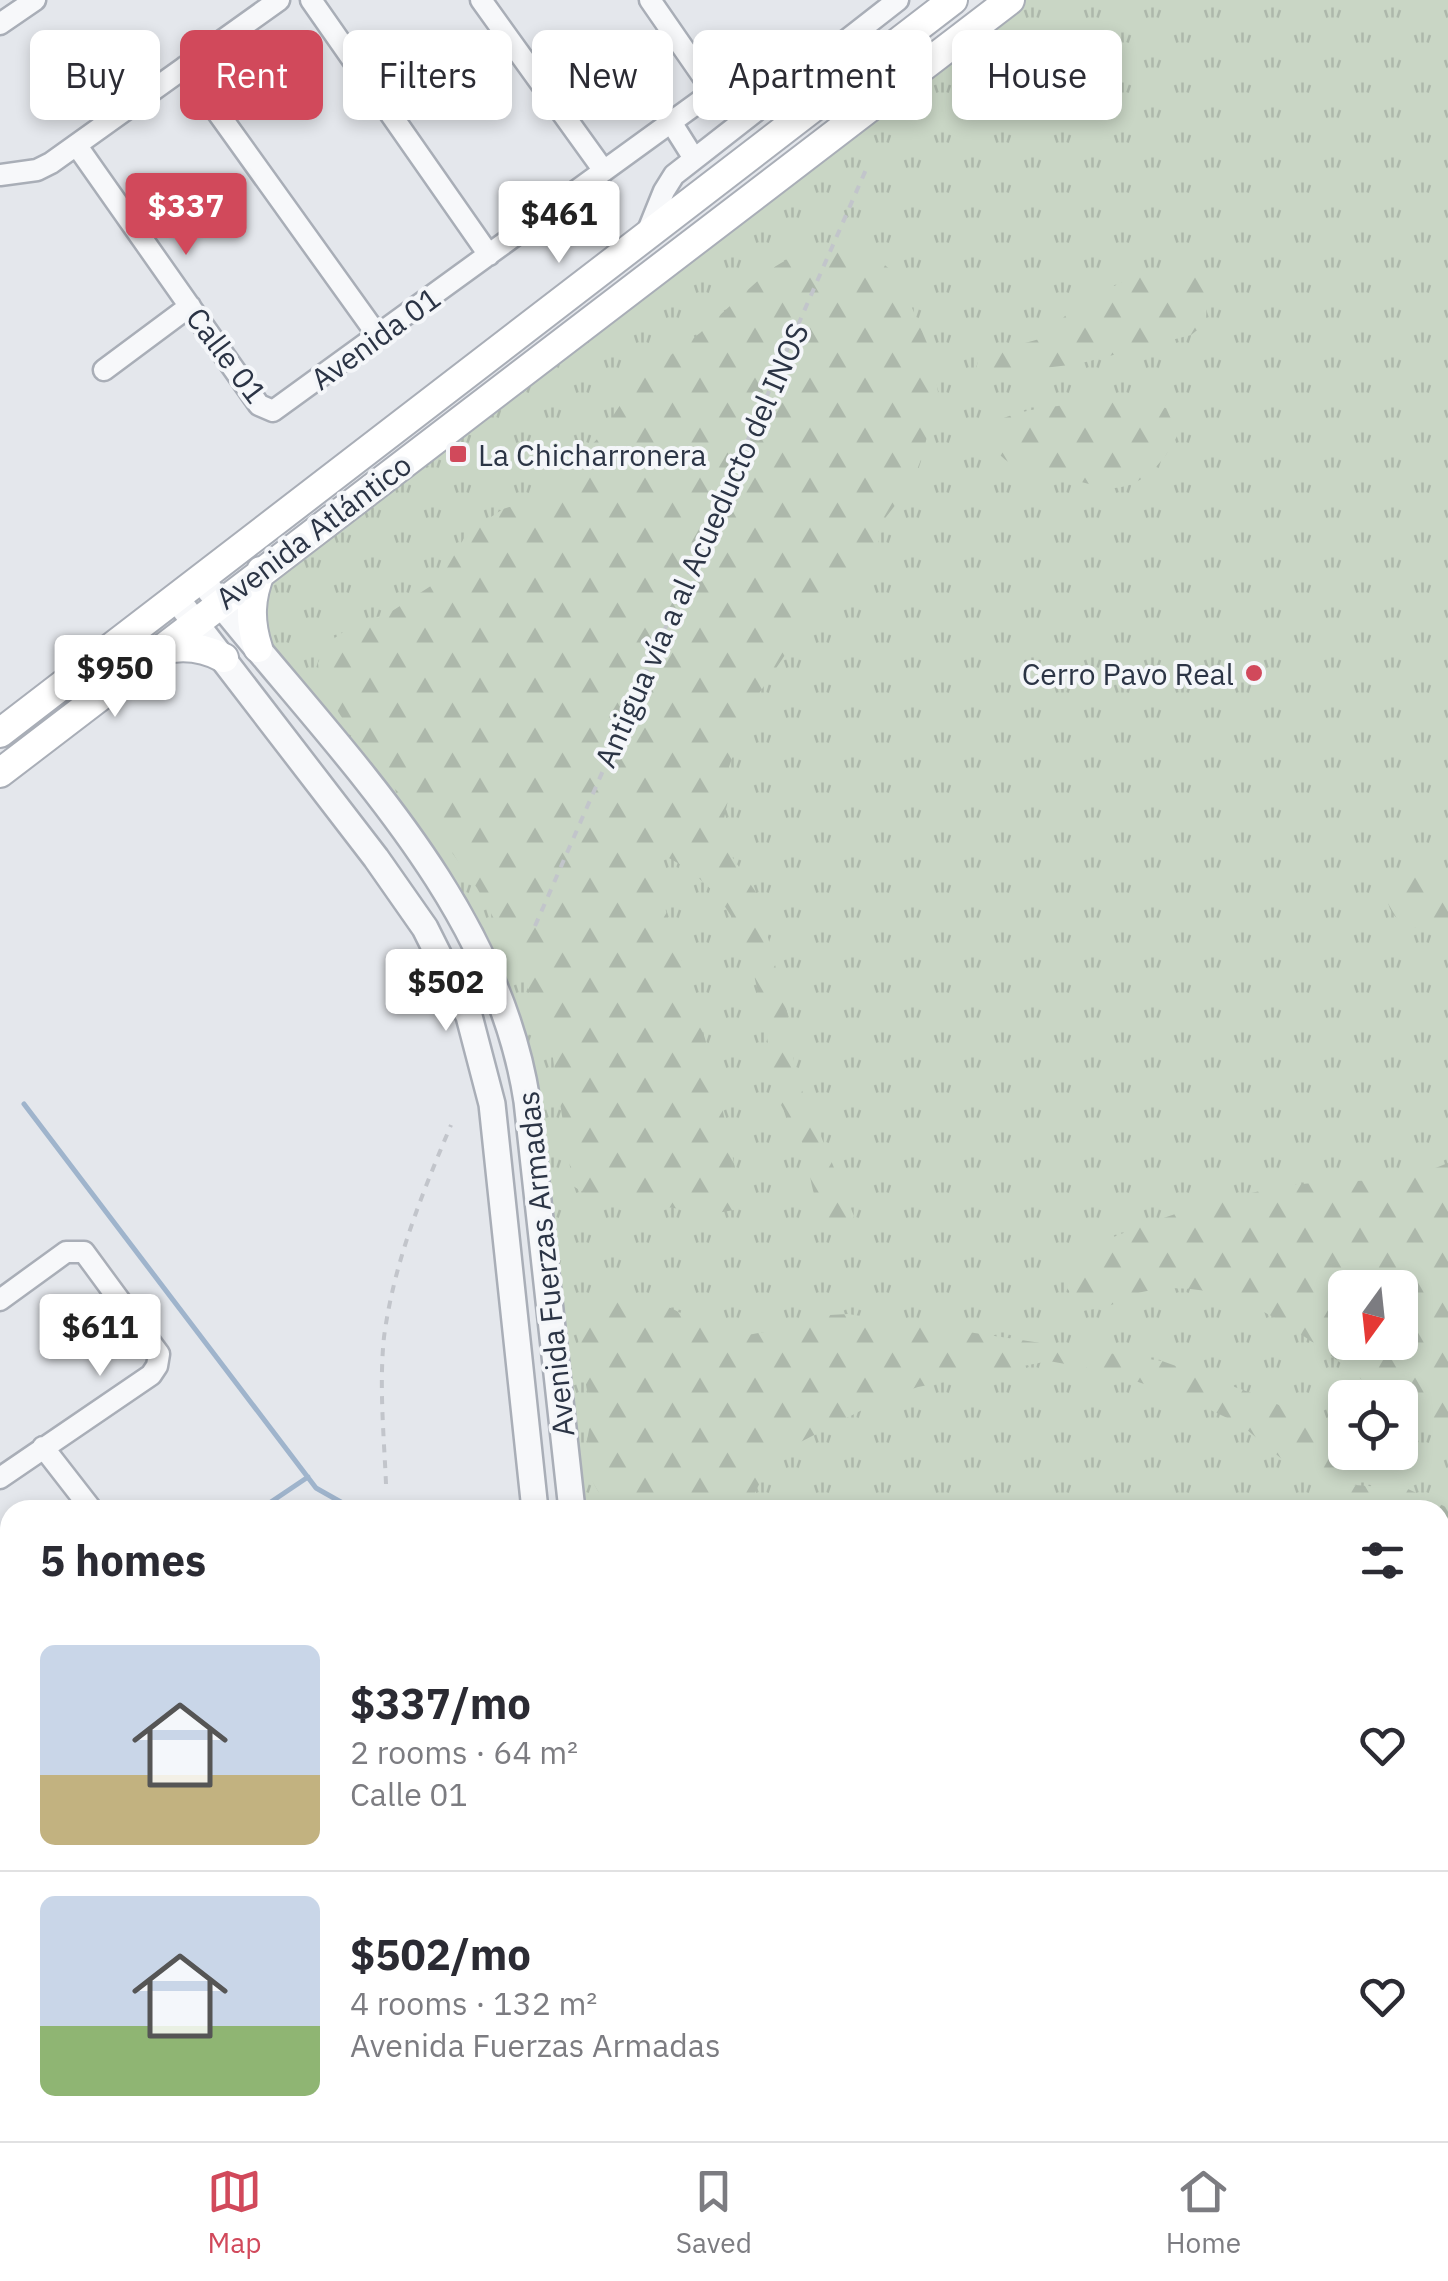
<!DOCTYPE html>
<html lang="en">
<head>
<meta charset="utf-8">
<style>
  :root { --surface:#fff; --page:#f2f2f3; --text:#2b2b33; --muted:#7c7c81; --line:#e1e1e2; --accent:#d1495b }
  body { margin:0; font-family:"IBM Plex Sans",sans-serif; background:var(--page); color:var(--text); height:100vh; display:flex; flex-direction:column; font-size:38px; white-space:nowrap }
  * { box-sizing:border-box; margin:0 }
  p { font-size:32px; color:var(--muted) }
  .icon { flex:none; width:55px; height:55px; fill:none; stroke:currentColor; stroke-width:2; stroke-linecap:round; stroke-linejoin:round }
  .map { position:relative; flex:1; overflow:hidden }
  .details { position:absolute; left:0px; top:1500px; width:1450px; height:642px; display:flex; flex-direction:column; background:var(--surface); border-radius:30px 30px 0 0; box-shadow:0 5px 15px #0003 }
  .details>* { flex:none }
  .top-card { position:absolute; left:30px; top:30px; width:1390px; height:90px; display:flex; gap:20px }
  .needle { width:65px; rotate:195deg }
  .fabs { position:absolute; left:1328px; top:1270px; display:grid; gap:20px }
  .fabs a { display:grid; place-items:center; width:90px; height:90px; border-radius:15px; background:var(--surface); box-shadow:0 5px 15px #0003; font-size:50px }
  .price { position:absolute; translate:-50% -85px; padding:0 22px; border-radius:10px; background:#fff; color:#222; font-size:32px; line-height:65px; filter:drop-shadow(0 2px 5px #0008) }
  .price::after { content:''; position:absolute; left:50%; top:60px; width:30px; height:22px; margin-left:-15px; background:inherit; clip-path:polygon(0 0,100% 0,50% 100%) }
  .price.selected { background:var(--accent); color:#fff }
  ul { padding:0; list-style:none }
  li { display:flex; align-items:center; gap:30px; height:250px; padding:0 40px }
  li+li { border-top:2px solid var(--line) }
  li span { display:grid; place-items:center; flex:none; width:280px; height:200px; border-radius:15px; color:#555 }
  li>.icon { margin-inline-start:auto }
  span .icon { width:120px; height:120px; fill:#fffc; stroke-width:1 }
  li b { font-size:42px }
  h2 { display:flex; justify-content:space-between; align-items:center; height:120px; padding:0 40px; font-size:42px }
  .chip { padding:0 35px; border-radius:15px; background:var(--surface); box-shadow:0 5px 15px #0003; font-size:35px; line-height:90px }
  .chip.selected { background:var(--accent); color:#fff }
  .dock { display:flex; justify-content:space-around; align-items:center; height:140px; border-top:2px solid var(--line); background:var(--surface); font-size:28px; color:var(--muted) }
  .dock a { display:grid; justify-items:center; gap:5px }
  .dock .selected { color:var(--accent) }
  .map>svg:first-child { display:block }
  .grass { fill:url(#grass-tufts); fill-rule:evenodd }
  .forest { fill:url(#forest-firs); fill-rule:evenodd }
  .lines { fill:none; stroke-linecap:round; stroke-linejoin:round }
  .stream { stroke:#9fb4cc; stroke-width:5 }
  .minor-casing { stroke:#a9aeb7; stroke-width:25 }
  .tertiary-casing { stroke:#a9aeb7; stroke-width:30 }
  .secondary-casing { stroke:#a9aeb7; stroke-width:32 }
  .path { stroke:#c2c5cb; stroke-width:4; stroke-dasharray:8 8; stroke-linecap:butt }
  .minor { stroke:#f7f8fa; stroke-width:20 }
  .tertiary { stroke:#f7f8fa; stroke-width:25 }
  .secondary { stroke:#fff; stroke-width:28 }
  .poi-dot { fill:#d1495b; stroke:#f4f6f9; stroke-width:4 }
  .labels { text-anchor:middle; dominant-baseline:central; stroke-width:8; stroke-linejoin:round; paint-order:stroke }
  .street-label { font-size:30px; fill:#2b3445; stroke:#f4f6f9 }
  .poi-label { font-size:30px; fill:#2b3445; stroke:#f4f6f9; text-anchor:start }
</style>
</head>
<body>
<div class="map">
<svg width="1448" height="2141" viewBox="0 0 1448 2141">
  <defs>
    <pattern id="grass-tufts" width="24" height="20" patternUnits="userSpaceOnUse" patternTransform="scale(2.5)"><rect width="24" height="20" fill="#c9d6c5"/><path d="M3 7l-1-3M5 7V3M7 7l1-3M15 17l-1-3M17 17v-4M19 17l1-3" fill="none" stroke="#adb8ab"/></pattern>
    <pattern id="forest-firs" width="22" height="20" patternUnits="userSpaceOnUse" patternTransform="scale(2.5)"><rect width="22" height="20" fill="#c9d6c5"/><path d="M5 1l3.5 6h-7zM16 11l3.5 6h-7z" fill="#adb8ab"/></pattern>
  </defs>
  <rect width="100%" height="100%" fill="#e4e7ec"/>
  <path class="grass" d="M1010 0H1448V1944L1440 1939V1510H572L549 1278 496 983 253 632 254 589ZM1345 1288H1400V1342H1345ZM1345 1398H1400V1452H1345Z"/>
  <path class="forest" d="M808 247 865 253 880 261 899 277 932 355 938 392 922 457 911 485 886 517 872 562 854 588 816 615 787 652 758 695 742 729 729 767 730 791 723 823 725 846 757 894 788 1016 796 1076 854 1216 849 1228 840 1232C812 1215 812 1180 805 1151 800 1132 784 1115 777 1096 771 1080 772 1060 768 1043 753 964 745 898 667 857L656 861 655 875 713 1065 741 1196 734 1210 711 1214 586 1194 573 1186 550 1039 508 944 477 888 432 824 380 775 358 743 320 683 318 663 326 644 359 621 386 615 440 580 467 533 503 509 538 498 557 482 599 437 636 381 700 333 771 269Z
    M1143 271 1196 274 1207 287 1206 323 1191 335 1078 364 1018 371 1000 379H981L976 370 979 356 1043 338 1074 307Z
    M1132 401 1166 408 1178 434C1167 458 1145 486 1115 488 1101 489 1082 481 1068 479 1033 472 1017 475 991 446L993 423C1030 403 1091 404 1132 401Z
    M1408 876 1448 879V934C1417 929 1385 927 1387 889Z
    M1448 1163V1435L1400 1410V1398L1384 1397C1315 1344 1237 1271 1142 1292 1132 1294 1123 1300 1114 1304 1104 1308 1093 1309 1083 1311L1067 1288 1069 1257C1132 1226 1204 1202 1274 1188 1336 1176 1387 1189 1448 1163ZM1345 1288H1400V1342H1345Z
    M614 1295 671 1308 703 1325 742 1336 776 1330 812 1316 848 1314 1162 1361 1257 1395 1345 1435V1452L1354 1453 1349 1466 1330 1474 1310 1472 1283 1460 1240 1424 1185 1398 1109 1372 1049 1361 918 1387 887 1397 766 1460 762 1478 747 1510H614C599 1497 587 1475 586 1455 585 1442 591 1429 590 1416 589 1373 567 1345 586 1301Z
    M1355 1485 1408 1489 1448 1508V1562L1440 1559V1510H1304Z"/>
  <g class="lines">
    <path class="stream" d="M24 1104 316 1488 355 1510
      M259 1510 308 1477
      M1440 1896 1448 1900
      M441 2132 447 2141"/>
    <defs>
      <path id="minor" d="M311 0 489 255
        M481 0 604 171
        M650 0 724 107
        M0 24 35 0
        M185 67 378 336
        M671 122 693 157
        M77 146 259 405 273 411 714 91
        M0 175 37 170 51 163 279 0
        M647 233 664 191 674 175 898 0
        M104 370 190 306
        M0 1300 66 1252H84L159 1354 157 1366 151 1375 0 1478
        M43 1447 92 1510
        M0 1670 10 1663
        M0 1715 10 1729
        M0 1971 10 1964
        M1440 2044 1448 2048
        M0 2116 10 2129
        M927 2132 948 2141
        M1288 2132 1309 2141
        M205 2141 216 2132
        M1150 2141 1154 2132"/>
      <path id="tertiary" d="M201 579C325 739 495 892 527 1101L572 1510
        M176 598 376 858 425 928 469 1016 492 1104 535 1510
        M650 2132 654 2141
        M689 2132 693 2141"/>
      <path id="secondary" d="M258 648C249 620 250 598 261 571
        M159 651C182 644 203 647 224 658
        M0 733 953 0
        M0 773 1010 0"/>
    </defs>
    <use href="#minor" class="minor-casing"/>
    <use href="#tertiary" class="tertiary-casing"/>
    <use href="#secondary" class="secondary-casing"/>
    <path class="path" d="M535 926 868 165
      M386 1484C384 1436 379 1386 384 1337 394 1262 422 1194 451 1125"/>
    <use href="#minor" class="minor"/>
    <use href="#tertiary" class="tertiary"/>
    <use href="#secondary" class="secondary"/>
  </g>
  <g class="poi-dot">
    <rect x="448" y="444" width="20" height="20" rx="5"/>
    <circle cx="1254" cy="673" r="10"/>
  </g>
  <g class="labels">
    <g class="street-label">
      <text transform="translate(375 338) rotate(-36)">Avenida 01</text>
      <text transform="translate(227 355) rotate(53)">Calle 01</text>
      <text transform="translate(313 531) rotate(-37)">Avenida Atlántico</text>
      <text transform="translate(701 545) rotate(-66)">Antigua vía a al Acueducto del INOS</text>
      <text transform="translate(545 1264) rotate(-96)">Avenida Fuerzas Armadas</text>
    </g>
    <g class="poi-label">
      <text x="478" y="454">La Chicharronera</text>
      <text x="1234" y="673" text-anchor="end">Cerro Pavo Real</text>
    </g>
  </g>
</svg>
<div class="fabs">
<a><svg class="needle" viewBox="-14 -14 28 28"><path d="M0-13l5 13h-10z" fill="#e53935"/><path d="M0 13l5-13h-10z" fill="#7c7c81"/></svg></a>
<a><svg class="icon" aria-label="locate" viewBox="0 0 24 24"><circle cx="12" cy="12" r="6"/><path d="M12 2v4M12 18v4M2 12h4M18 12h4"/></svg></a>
</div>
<b class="price selected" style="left:186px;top:258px">$337</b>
<b class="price" style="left:559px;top:266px">$461</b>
<b class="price" style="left:115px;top:720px">$950</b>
<b class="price" style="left:446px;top:1034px">$502</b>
<b class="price" style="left:100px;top:1379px">$611</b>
<div class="top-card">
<a class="chip">Buy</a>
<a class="chip selected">Rent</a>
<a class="chip">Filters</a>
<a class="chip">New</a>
<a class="chip">Apartment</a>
<a class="chip">House</a>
</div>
<section class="details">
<h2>5 homes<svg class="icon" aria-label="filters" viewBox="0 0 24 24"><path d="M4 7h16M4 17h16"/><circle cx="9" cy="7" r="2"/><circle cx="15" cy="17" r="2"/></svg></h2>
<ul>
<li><span style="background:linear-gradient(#c9d6e8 65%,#c2b280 0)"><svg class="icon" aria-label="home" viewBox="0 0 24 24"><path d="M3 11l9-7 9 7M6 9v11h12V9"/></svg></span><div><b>$337/mo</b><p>2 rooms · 64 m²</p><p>Calle 01</p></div><svg class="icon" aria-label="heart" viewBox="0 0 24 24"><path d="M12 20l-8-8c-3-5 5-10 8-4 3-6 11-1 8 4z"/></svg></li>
<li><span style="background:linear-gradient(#c9d6e8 65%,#8fb573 0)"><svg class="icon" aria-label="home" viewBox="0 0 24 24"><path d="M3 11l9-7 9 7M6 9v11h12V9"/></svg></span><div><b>$502/mo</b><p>4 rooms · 132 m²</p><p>Avenida Fuerzas Armadas</p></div><svg class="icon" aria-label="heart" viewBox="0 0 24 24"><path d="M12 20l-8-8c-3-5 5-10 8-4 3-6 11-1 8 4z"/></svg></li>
</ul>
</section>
</div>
<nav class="dock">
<a class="selected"><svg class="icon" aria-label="map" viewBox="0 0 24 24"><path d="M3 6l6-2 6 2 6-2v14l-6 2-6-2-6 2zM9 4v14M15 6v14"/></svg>Map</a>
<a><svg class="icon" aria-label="saved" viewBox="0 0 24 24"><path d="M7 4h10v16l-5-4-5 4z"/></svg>Saved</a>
<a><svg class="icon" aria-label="home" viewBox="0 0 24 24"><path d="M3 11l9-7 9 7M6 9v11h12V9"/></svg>Home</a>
</nav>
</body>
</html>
